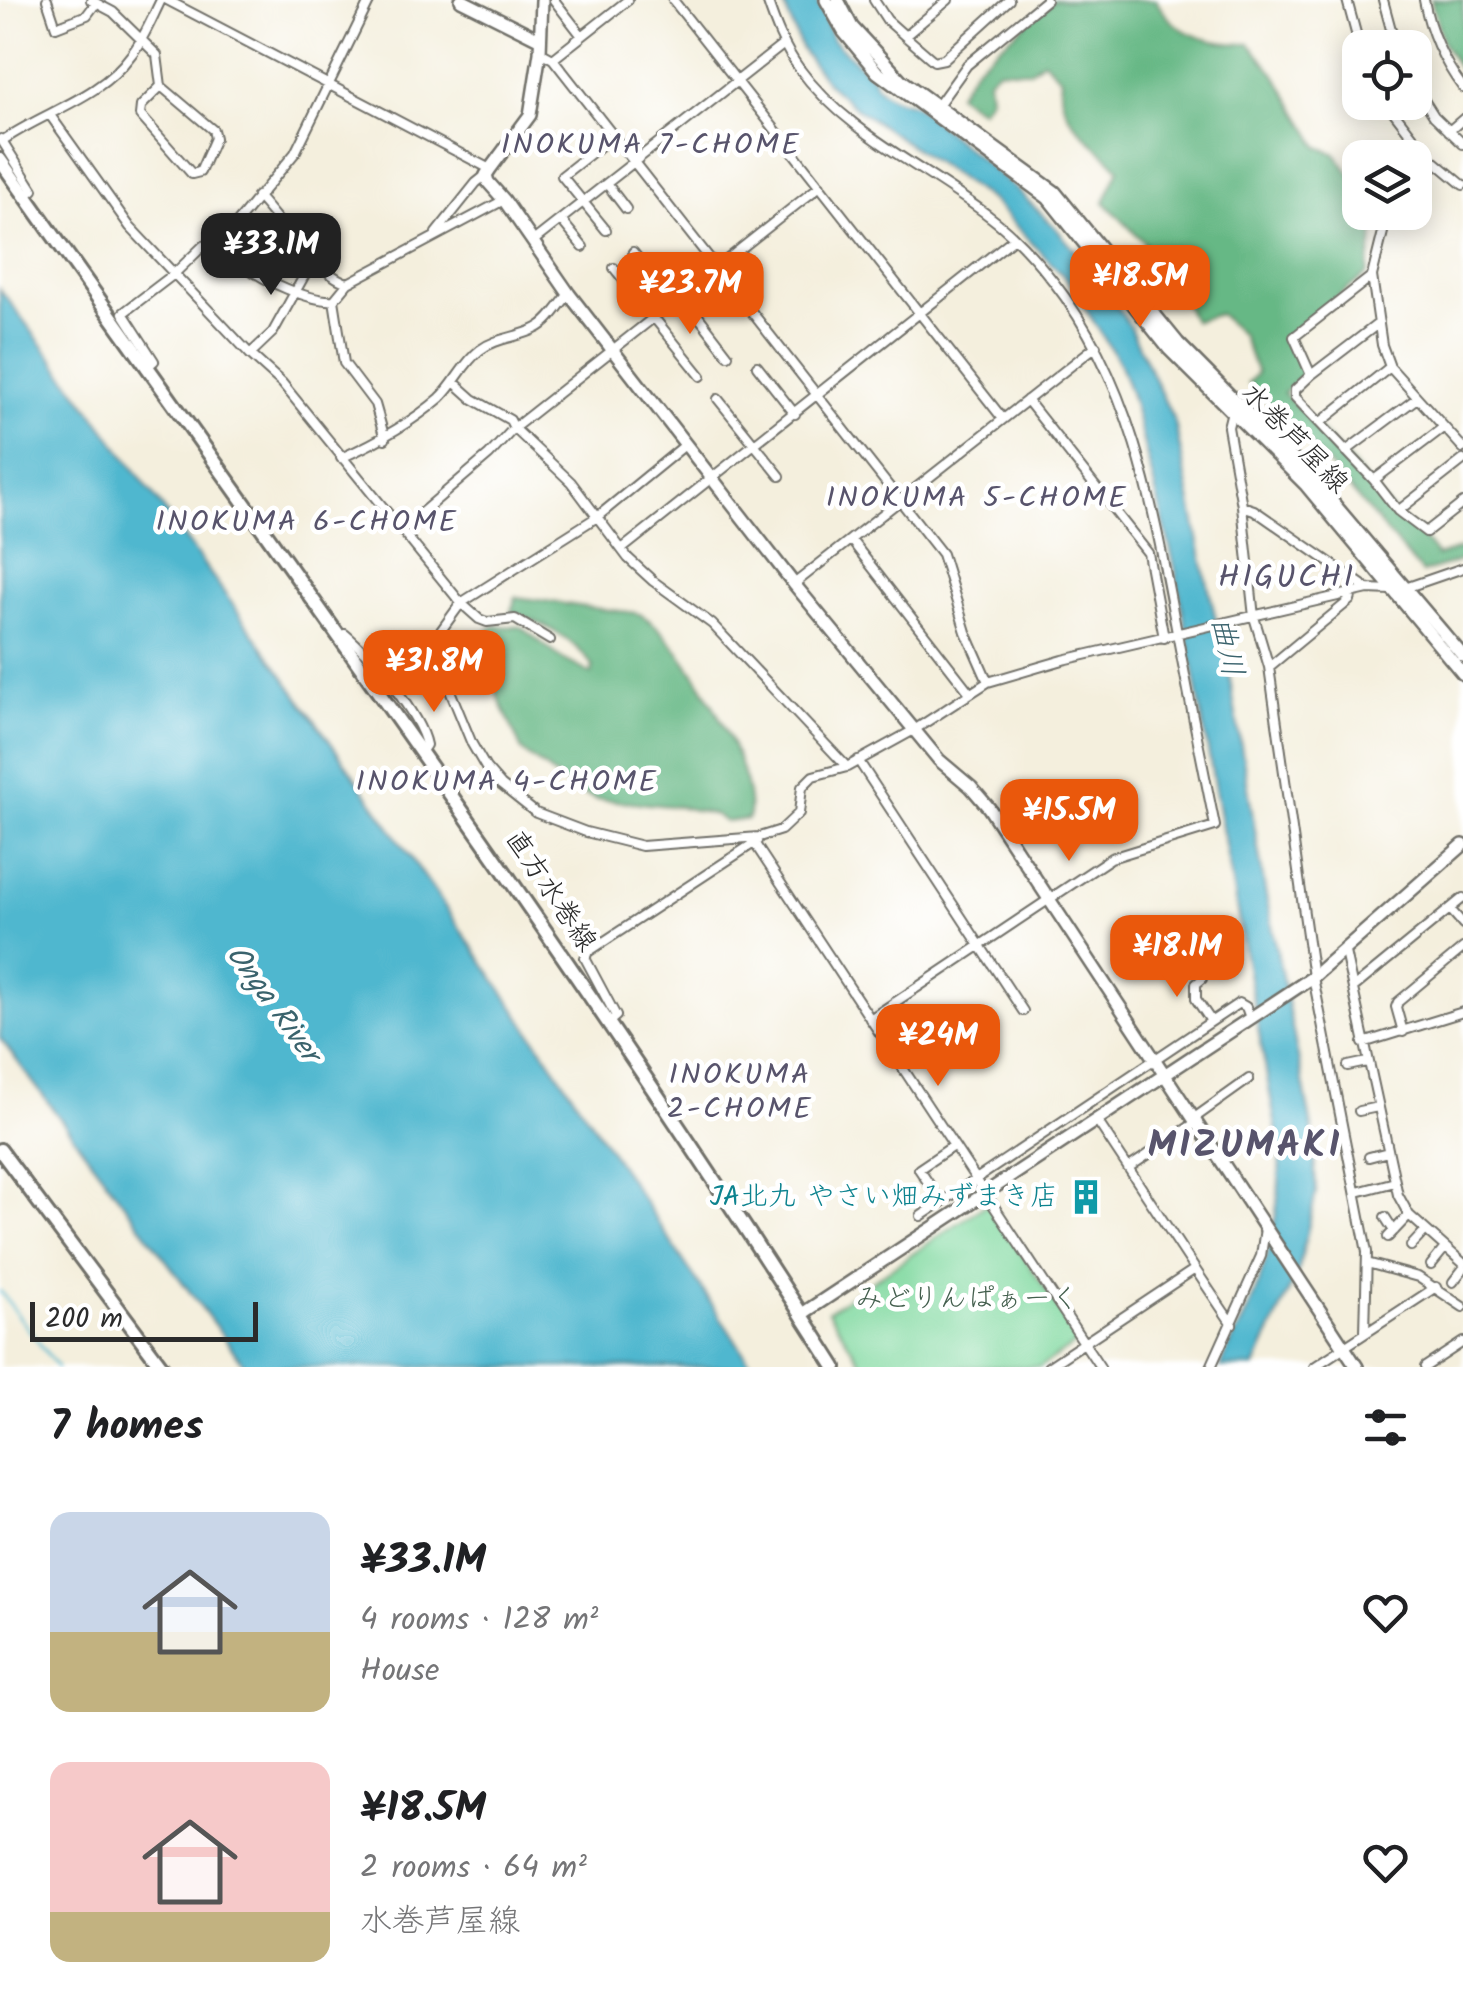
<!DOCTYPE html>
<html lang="en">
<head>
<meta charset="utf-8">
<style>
  :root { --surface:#fff; --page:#f2f2f2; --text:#202124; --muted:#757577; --accent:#ea580c }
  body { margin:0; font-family:Kalam,"Klee One",sans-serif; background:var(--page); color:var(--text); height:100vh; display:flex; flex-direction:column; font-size:38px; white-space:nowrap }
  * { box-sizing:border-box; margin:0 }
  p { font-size:32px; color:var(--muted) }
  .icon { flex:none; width:55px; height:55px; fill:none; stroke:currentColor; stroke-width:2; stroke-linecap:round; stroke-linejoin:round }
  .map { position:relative; height:1367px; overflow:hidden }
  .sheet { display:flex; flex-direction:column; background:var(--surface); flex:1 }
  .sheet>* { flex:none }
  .tools { position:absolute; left:1342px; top:30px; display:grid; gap:20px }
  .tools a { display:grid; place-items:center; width:90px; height:90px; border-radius:20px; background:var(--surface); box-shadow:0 5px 25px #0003; font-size:50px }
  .scale { position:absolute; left:30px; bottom:25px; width:228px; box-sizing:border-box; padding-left:10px; border:5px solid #2b2b2b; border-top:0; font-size:28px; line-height:35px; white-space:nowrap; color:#2b2b2b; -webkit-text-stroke:8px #fff; paint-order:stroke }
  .price { position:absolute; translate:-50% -85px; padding:0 22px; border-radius:20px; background:var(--accent); color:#fff; font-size:32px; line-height:65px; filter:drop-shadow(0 2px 5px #0008) }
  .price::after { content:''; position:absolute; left:50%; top:60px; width:30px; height:22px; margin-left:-15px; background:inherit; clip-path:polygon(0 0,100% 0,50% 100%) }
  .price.selected { background:#222; color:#fff }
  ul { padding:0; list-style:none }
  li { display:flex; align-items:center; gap:30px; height:250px; padding:0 50px }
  li span { display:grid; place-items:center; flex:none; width:280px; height:200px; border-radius:20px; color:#555 }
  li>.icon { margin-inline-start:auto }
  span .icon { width:120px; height:120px; fill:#fffc; stroke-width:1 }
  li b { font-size:42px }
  h2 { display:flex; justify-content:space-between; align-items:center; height:120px; padding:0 50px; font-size:42px }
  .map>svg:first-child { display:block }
  .green { fill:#7ed89e; stroke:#548264; stroke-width:2.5 }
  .forest { fill:#66b885; stroke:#487258; stroke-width:2.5 }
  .water { fill:#50b7cf; stroke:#3e717d; stroke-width:2.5 }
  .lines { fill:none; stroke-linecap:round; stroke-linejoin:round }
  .stream { stroke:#50b7cf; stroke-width:2.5 }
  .street-casing { stroke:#717069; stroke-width:12 }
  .secondary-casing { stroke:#717069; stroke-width:16 }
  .primary-casing { stroke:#717069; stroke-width:18 }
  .street { stroke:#fff; stroke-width:8 }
  .secondary { stroke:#fff; stroke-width:11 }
  .primary { stroke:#fff; stroke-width:12 }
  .labels { text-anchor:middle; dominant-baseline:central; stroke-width:9; stroke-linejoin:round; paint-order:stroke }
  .street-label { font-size:28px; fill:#2b2b2b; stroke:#fff }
  .culture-label { font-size:28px; fill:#0d838f; stroke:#fff; text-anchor:end }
  .park-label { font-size:28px; fill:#445f4e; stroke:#fff }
  .neighbourhood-label { font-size:30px; letter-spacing:2.5px; fill:#58546c; stroke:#fff }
  .water-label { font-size:30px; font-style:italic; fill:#3a636d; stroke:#fff }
  .quarter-label { font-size:32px; letter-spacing:2.5px; fill:#58546c; stroke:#fff }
  .district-label { font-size:38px; font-weight:bold; letter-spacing:2.5px; fill:#58546c; stroke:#fff }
</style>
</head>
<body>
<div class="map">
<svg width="1463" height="1367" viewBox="0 0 1463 1367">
  <rect width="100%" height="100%" fill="#fff"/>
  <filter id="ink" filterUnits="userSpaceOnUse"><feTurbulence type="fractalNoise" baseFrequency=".01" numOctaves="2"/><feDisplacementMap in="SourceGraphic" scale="20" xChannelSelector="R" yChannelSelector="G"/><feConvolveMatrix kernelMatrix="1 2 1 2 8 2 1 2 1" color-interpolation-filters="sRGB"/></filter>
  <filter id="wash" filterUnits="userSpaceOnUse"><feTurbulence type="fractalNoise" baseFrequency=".0048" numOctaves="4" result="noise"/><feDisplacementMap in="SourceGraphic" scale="40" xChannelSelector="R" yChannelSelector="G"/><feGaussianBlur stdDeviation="2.25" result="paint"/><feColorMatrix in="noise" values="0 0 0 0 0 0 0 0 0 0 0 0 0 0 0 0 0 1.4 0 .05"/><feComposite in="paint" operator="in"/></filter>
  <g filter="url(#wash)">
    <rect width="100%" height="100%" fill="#f4efdd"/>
    <path class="green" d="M988 1203 1080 1341 1040 1367H864L828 1311Z"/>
    <path class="forest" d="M1054 0H1156C1175 37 1212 44 1250 44L1276 76 1319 147 1336 154 1360 188V212L1378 213 1367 274 1289 335 1304 374 1284 393 1346 457 1402 522 1416 529 1437 556 1463 548V560L1422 573 1321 456 1248 383 1257 373 1241 334 1219 314 1194 321 1180 296 1186 273 1180 266 1161 265 1146 258 1144 242 1104 202 1119 169C1094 141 1055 119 1061 78L1043 60 1029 71 999 69 988 79 990 97 981 110 957 94 976 66Z
      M1431 0H1463V76L1443 43Z
      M516 597C547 601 578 606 608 610 617 611 631 611 639 614 681 633 761 775 748 819L725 822 716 815 681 807 595 799 574 790 522 751 490 678 482 636 494 626 521 627 561 658 592 674 593 667C575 638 542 624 511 611Z"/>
    <path class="water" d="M782 0H817L833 40 873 78C878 95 899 101 914 104L1018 191 1055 227 1097 276 1129 325 1175 423 1204 568 1230 679 1265 890 1313 1133 1316 1193 1299 1268 1255 1367H1220C1227 1347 1240 1329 1248 1310 1271 1255 1284 1197 1278 1138L1175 568 1132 398 1119 362 1069 282 992 201 857 109 829 85 802 50Z
      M0 289C265 639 514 1000 753 1367H246L0 1038Z"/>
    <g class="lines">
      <path class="stream" d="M0 1291 57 1367"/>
    </g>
  </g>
  <g filter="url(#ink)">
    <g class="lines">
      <defs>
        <path id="street" d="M47 0 56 27 87 15 96 3 91 0
          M167 0 490 169
          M554 0 582 36
          M673 0 1003 419
          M767 0C775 24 784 48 799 68 846 133 927 168 989 216 1012 233 1035 258 1053 281 1132 382 1154 510 1177 633 1189 698 1202 762 1215 826L1111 858 870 1019
          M874 0 887 20 905 36 948 0
          M1347 0 1360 48
          M1383 0 1396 48
          M1424 0C1430 33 1443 61 1463 88
          M96 3 113 12 157 55 161 86 213 130 215 138 200 172 192 174 140 115 141 106 161 86
          M905 36 934 61 944 59 1009 0
          M540 52 553 59 942 554 966 632 988 682
          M553 59 628 0
          M1415 86 1434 116 1463 144
          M1386 102 1427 155 1463 185
          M936 108 967 65 1046 0
          M50 115 130 227 250 354 282 383 461 603 479 619 487 622 515 619 550 640
          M1449 131 1463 119
          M1 139 33 190 25 196
          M2 141C45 111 99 99 131 55 144 39 152 18 161 0
          M1415 167 1427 155
          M607 184 626 209
          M257 196C278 219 319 275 348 283
          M1388 212 1372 276 1382 345 1390 367 1463 448
          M561 220 583 247
          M606 230 562 176 613 136
          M436 233 476 183 486 175
          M226 236C231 246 235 257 243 264 261 280 311 302 334 300L348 283 504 200
          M532 242 784 44
          M633 252 673 302
          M614 268 701 376
          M1372 276 1294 337 1311 375 1295 390V397L1374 480 1398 511 1463 460
          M682 295 728 355
          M334 300 344 363 375 404 385 439
          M250 354 273 332 314 258
          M757 366 795 414
          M146 368 154 361 123 313 174 274 203 246 226 236 295 153 370 0
          M1311 375 1379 323
          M454 382 473 399 510 420 514 428 571 482 628 558 653 581 712 624 847 767
          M718 399 780 476
          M1027 400 1148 553 1164 638
          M1232 411 1228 427 1242 506 1254 617 1269 667 1313 977 1367 1252 1365 1333
          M1321 422 1390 367
          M1346 451 1417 398
          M341 458C377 442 410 424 440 398 455 384 463 363 480 350 497 337 519 338 537 328 550 322 559 305 569 294
          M1374 480 1444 427
          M1242 506 1254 510 1368 589
          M1398 511 1426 532 1463 503
          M400 531 489 455 514 428 820 186
          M851 540 970 693
          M622 549 1013 239
          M794 584 1096 346
          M1405 588 1463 568
          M440 632 451 693 472 744 486 768 501 785 536 813 586 832 642 846 759 837 781 830 799 813 802 787 813 776 847 767 914 730 988 682 1063 660 1368 589 1391 590
          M338 635 345 634C370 655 420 714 426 745L422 751
          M1269 667 1350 600 1352 593
          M391 682 440 632 461 603 597 517 685 445
          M858 760 1023 1011
          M755 844 1100 1367
          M1450 909 1463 924
          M1345 952 1398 1195 1409 1215 1463 1263
          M1202 979 1196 984V999L1211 1021
          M1353 988 1463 898
          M609 1022 616 1016 585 958 588 952 757 841
          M1403 1032 1396 1007 1398 1002 1463 948
          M1363 1043 1463 1012
          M1348 1066 1367 1062
          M1359 1111 1378 1107
          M1193 1119 1249 1079
          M1369 1157 1388 1152
          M1128 1168 1195 1123
          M1357 1192 1395 1182
          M941 1202 919 1169 953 1146
          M921 1216 1239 1003 1246 1007 1250 1018
          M1385 1217 1394 1231
          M1388 1237 1409 1215
          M1411 1246 1425 1231
          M1367 1263 1418 1277 1463 1307
          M1431 1265 1444 1249
          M1195 1269 1232 1324
          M1453 1282 1463 1269
          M1048 1367 1195 1269 1096 1119
          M1211 1367 1261 1256 1265 1228
          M1314 1367 1436 1287
          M1425 1367 1463 1342"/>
        <path id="secondary" d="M461 0 539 39
          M542 0 540 52 530 115 490 169 486 175 488 182 504 200 569 294 794 584 939 760 971 787 989 808 1357 1367
          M826 0 844 32 877 72 1048 198 1169 349 1305 484 1463 674
          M838 0 852 27 901 80 1055 192 1178 343 1312 478 1463 656
          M802 1314 1313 977 1463 845"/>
        <path id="primary" d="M0 160C283 560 573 954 835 1367
          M0 1150 162 1367"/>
      </defs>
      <use href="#street" class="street-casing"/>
      <use href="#secondary" class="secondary-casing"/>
      <use href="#primary" class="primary-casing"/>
      <use href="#street" class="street"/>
      <use href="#secondary" class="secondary"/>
      <use href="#primary" class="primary"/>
    </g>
  </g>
  <defs>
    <symbol id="building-bare" viewBox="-9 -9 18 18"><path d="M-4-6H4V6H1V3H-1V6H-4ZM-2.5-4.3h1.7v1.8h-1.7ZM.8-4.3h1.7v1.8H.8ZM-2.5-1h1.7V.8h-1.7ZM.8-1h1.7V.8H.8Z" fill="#0f9aa8" stroke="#fff" stroke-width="2.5" paint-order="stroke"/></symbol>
  </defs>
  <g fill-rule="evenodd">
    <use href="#building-bare" x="1061" y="1172" width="50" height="50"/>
  </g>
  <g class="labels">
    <g class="street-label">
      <text transform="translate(1294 439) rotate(46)">水巻芦屋線</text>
      <text transform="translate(550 891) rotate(56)">直方水巻線</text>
    </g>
    <g class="culture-label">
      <text x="1058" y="1197">JA北九 やさい畑みずまき店</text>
    </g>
    <g class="park-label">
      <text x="967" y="1299">みどりんぱぁーく</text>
    </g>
    <g class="neighbourhood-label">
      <text x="651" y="146">INOKUMA 7-CHOME</text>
      <text x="977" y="499">INOKUMA 5-CHOME</text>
      <text x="307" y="523">INOKUMA 6-CHOME</text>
      <text x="507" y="783">INOKUMA 4-CHOME</text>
      <text x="740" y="1076">INOKUMA<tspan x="740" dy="34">2-CHOME</tspan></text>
    </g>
    <g class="water-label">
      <text transform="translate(1226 647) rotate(78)">曲川</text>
      <text transform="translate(272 1004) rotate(54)">Onga River</text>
    </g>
    <g class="quarter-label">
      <text x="1287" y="578">HIGUCHI</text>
    </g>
    <g class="district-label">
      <text x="1245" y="1147">MIZUMAKI</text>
    </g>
  </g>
</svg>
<div class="tools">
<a><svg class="icon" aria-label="locate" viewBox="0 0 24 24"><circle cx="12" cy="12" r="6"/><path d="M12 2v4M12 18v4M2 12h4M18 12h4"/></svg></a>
<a><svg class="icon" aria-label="layers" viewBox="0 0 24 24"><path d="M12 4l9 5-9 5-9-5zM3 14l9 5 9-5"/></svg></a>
</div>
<div class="scale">200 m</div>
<b class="price selected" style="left:271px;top:298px">¥33.1M</b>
<b class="price" style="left:1140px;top:330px">¥18.5M</b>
<b class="price" style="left:690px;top:337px">¥23.7M</b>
<b class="price" style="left:434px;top:715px">¥31.8M</b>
<b class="price" style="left:1069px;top:864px">¥15.5M</b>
<b class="price" style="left:1177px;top:1000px">¥18.1M</b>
<b class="price" style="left:938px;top:1089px">¥24M</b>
</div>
<section class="sheet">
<h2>7 homes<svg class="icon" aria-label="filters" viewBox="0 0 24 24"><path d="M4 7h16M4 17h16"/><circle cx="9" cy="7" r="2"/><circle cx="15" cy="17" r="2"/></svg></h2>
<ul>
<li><span style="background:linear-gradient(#c9d6e8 60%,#c2b280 0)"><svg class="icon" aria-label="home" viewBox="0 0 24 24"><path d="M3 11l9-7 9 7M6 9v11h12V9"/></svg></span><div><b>¥33.1M</b><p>4 rooms · 128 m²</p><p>House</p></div><svg class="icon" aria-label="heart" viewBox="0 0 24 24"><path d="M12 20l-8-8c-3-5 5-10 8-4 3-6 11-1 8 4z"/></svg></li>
<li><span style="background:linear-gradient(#f6c9c9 75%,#c2b280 0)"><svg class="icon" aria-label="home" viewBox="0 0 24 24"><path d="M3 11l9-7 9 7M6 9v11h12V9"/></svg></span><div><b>¥18.5M</b><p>2 rooms · 64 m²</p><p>水巻芦屋線</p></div><svg class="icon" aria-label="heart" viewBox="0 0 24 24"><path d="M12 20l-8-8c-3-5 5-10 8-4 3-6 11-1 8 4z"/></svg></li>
</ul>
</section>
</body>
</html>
